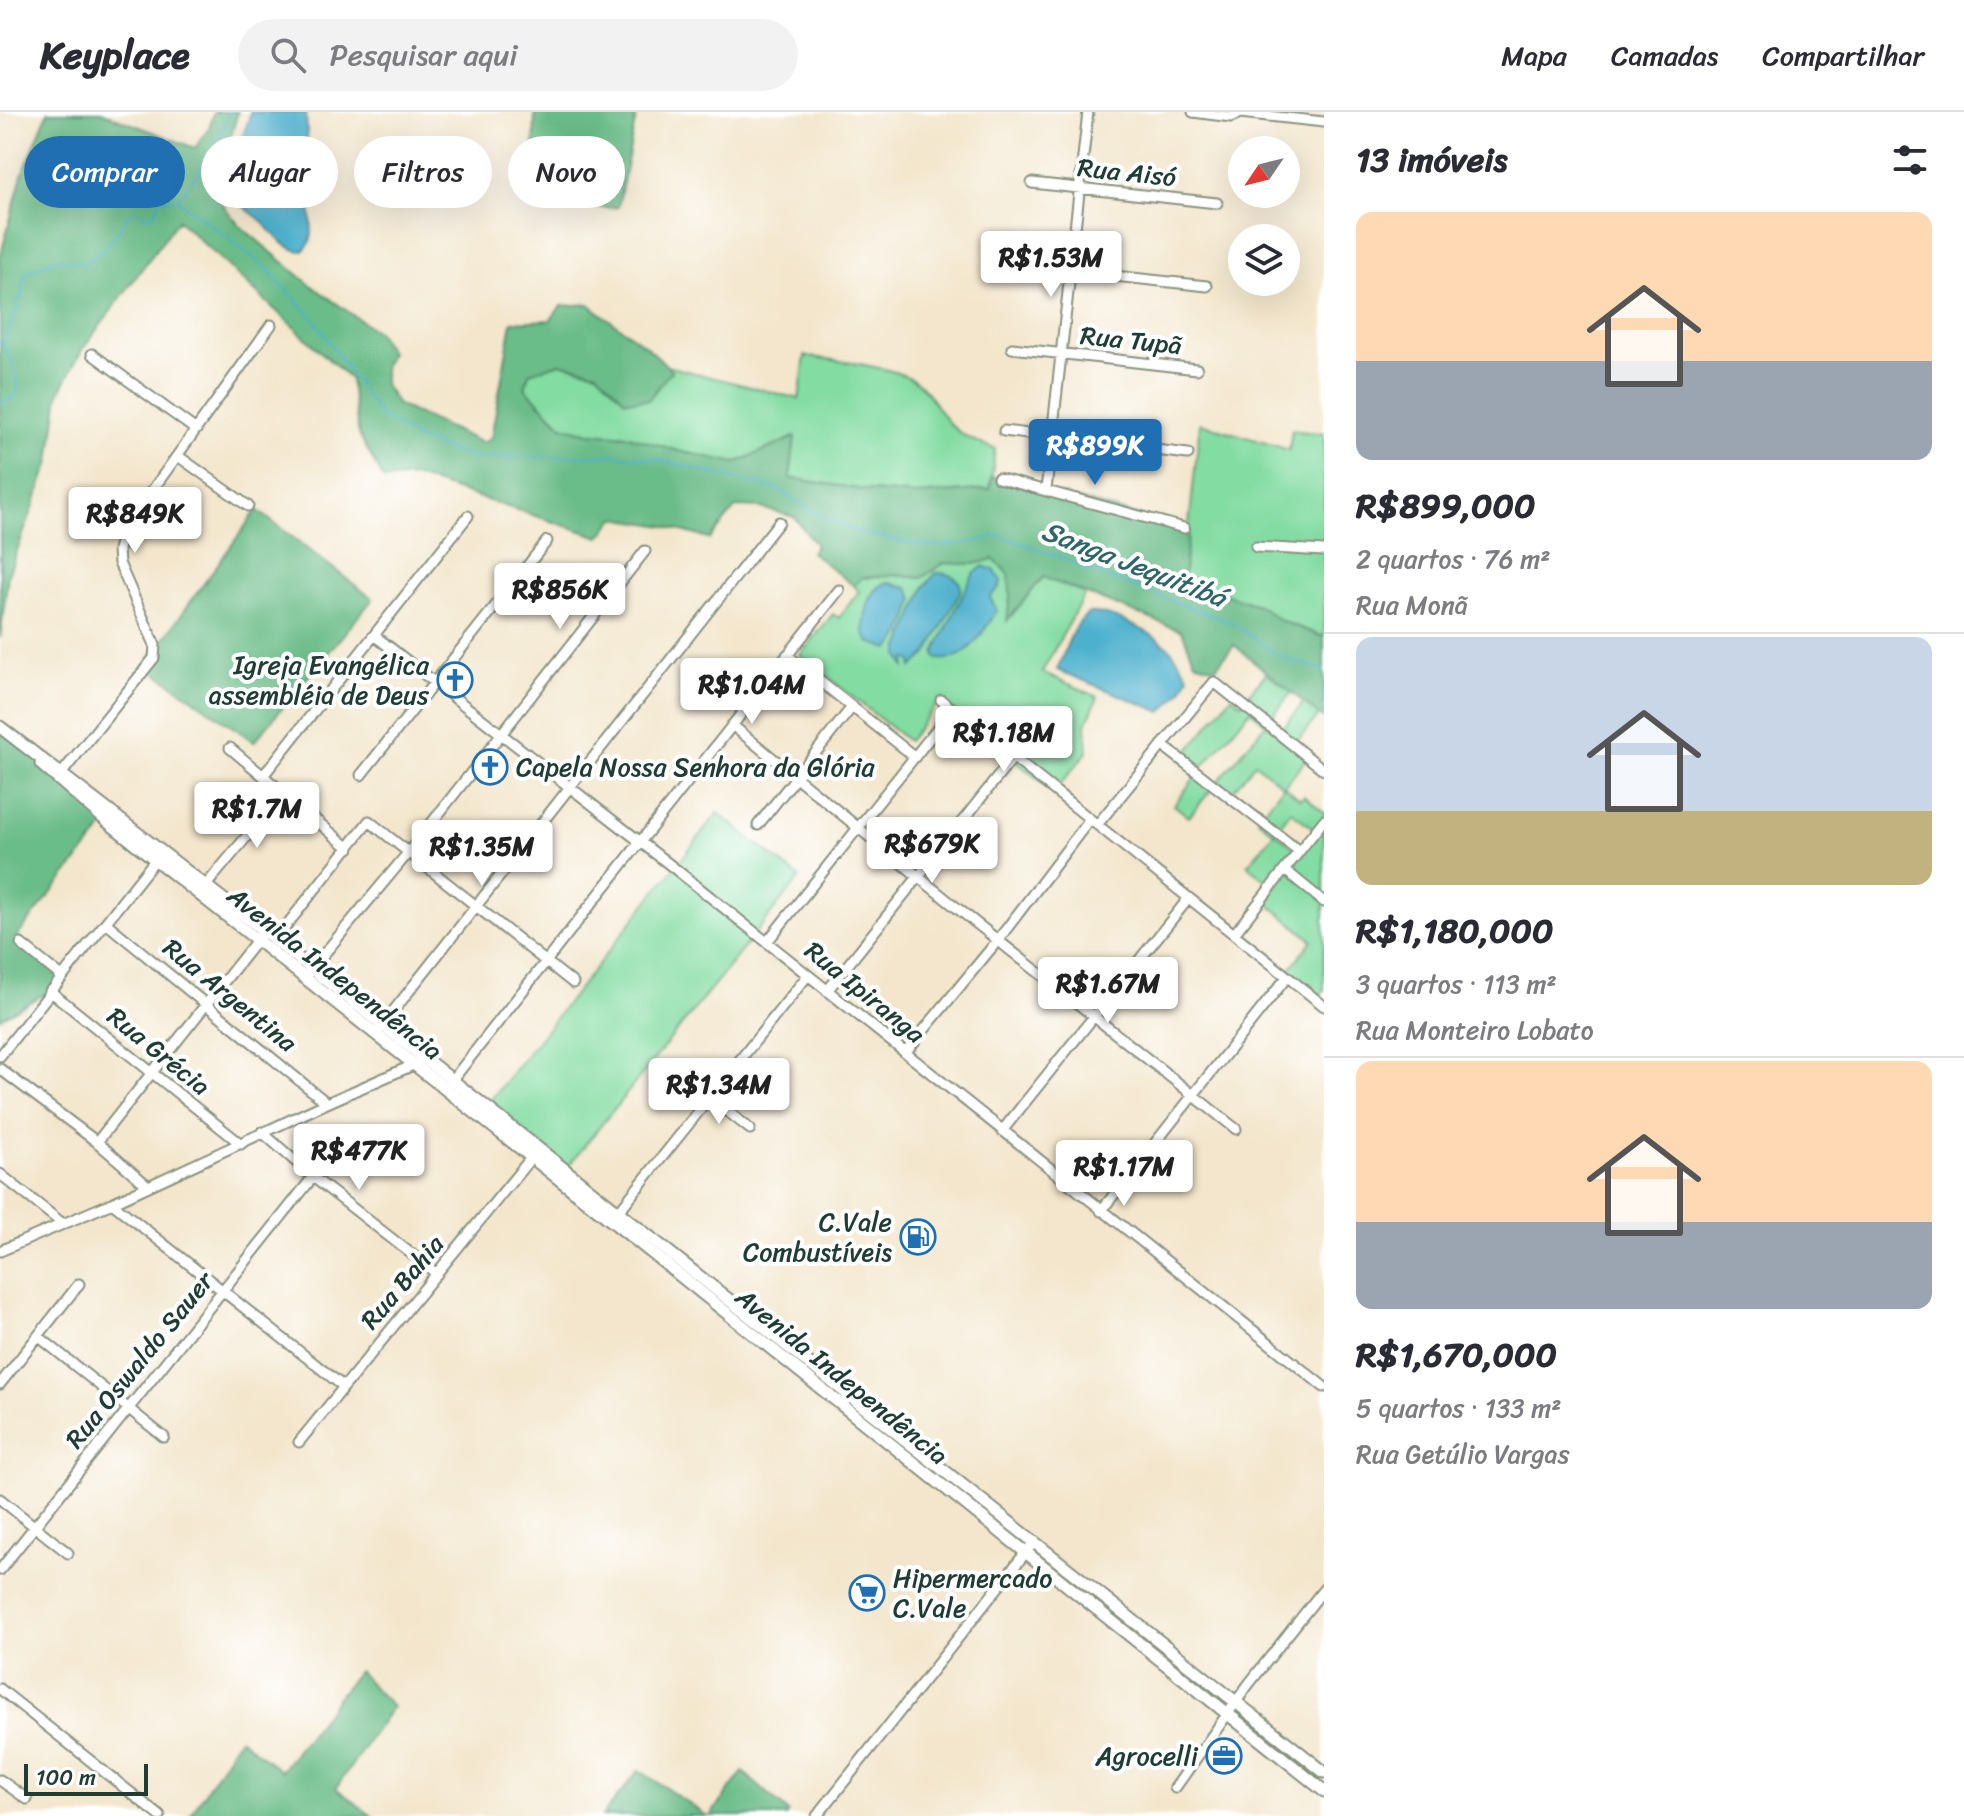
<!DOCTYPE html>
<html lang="pt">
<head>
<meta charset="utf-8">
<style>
  :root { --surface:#fff; --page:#f2f2f3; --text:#2b2b33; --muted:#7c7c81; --line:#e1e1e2; --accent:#1f6fb2 }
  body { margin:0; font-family:Sriracha,sans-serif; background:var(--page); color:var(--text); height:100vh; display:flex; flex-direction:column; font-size:30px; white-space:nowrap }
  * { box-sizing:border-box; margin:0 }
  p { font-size:26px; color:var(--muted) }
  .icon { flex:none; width:44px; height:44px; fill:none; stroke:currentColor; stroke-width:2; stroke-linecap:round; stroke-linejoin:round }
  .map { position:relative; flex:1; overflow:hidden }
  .sheet { display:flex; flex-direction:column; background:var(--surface); width:640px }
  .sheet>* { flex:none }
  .banner { position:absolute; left:24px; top:24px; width:760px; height:72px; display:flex; gap:16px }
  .needle { width:52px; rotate:235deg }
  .tools { position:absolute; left:1228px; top:24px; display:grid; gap:16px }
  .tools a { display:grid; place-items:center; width:72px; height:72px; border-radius:50%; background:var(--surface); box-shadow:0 8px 32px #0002; font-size:40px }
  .scale { position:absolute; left:24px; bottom:20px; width:124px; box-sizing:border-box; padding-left:8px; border:4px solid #1f3d34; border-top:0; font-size:22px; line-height:28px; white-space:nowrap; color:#1f3d34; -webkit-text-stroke:6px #fff; paint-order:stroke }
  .price { position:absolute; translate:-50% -68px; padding:0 18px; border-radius:8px; background:#fff; color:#222; font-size:26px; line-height:52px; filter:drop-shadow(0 2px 4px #0008) }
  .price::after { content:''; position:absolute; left:50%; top:48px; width:24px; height:18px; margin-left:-12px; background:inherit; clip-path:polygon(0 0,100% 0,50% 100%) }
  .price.active { background:var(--accent); color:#fff }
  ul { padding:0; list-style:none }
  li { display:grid; align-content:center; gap:16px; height:424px; padding:0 32px }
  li+li { border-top:2px solid var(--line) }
  li span { display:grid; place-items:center; height:248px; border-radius:16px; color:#555 }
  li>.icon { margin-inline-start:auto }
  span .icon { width:144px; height:144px; fill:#fffc; stroke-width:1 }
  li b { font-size:34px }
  h2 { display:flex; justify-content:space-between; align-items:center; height:96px; padding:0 32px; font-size:34px }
  .chip { padding:0 28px; border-radius:36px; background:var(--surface); box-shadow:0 8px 32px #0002; font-size:28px; line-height:72px }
  .chip.active { background:var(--accent); color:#fff }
  header { display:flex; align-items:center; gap:48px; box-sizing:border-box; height:112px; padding:0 40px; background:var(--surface); border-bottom:2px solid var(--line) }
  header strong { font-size:38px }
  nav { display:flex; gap:44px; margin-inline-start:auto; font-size:28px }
  .search { width:560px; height:72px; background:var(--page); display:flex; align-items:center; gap:20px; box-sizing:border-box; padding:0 28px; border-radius:44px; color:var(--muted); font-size:30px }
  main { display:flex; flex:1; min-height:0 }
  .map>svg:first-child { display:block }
  .green { fill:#83dca2; stroke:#518c6b; stroke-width:2; fill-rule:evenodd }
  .forest { fill:#6abc88; stroke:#447c5e; stroke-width:2 }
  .water { fill:#4eb1cd; stroke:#367780; stroke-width:2 }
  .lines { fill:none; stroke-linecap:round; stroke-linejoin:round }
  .stream { stroke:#4eb1cd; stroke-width:2 }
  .minor-casing { stroke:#899280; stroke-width:13 }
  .major-casing { stroke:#899280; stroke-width:15 }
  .minor { stroke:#fff; stroke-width:9 }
  .major { stroke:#fff; stroke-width:11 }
  .labels { text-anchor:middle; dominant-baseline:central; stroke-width:8; stroke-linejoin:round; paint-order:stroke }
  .street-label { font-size:26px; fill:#1f3d34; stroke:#fff }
  .poi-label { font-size:26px; fill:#1f3d34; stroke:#fff; text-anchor:end }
  .water-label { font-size:28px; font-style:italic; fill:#2f666a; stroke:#fff }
</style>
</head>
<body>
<header>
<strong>Keyplace</strong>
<div class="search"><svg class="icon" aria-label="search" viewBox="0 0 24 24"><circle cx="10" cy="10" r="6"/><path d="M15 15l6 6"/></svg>Pesquisar aqui</div>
<nav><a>Mapa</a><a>Camadas</a><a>Compartilhar</a></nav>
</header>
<main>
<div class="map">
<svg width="1324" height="1704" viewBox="0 0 1324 1704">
  <rect width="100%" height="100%" fill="#fff"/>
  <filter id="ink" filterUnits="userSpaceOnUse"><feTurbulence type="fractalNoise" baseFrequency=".0125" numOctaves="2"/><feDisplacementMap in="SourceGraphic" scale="16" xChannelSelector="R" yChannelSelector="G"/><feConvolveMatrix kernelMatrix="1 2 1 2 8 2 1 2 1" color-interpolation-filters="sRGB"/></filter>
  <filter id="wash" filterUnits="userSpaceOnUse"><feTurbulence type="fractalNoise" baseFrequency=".006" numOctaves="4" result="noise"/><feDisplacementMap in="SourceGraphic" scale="32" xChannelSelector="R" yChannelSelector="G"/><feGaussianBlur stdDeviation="1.8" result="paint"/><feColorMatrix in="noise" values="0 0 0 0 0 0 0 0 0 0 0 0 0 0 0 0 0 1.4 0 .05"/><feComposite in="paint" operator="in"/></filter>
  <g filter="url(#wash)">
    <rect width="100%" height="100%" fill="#f3e6cc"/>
    <path class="green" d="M805 244C831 248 888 254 910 266 930 277 936 298 951 313 964 326 979 331 995 337L990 377 916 383 871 379 789 366 794 325 736 351 678 339 629 324 589 321 562 314 525 276 528 261 560 251 597 260 625 288 671 260 667 254 799 287Z
      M1200 311 1289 338 1292 318 1324 322V525L1279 508 1260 494 1183 468Z
      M993 447 1009 462 1011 484 1008 507 1043 465 1085 482 1042 560 1098 585 1086 612 1088 639 1054 680 940 588 908 629 800 543 833 502 839 506 859 479 854 474 861 466 894 463 921 466 944 451 974 452Z
      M1267 560 1292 580 1266 611 1279 621 1304 590 1319 603 1294 633 1308 645 1284 674 1300 687 1304 684 1324 700V781L1320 786 1324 790V879L1317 888 1285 863 1312 828 1262 787 1272 773 1248 753 1274 721 1258 707 1283 674 1255 651 1228 685 1214 674 1189 705 1174 693 1198 661 1181 648 1232 584 1241 591ZM1250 599 1266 612 1215 673 1198 660ZM1291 699 1315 718 1299 739 1275 720Z
      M718 701 800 766 565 1058 485 995Z"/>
    <path class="forest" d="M48 0H101L195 36 209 16 214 0H238L231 24 210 65 214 82 239 113 308 171 378 221 390 240 384 255V273L398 293 482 331 491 326 512 210 550 208 561 194 589 192C615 214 651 233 671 259L648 288H625L597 260 560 251 529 261 525 276 562 314 589 321 629 324 678 339 736 351 795 325 790 366 871 379 916 383 990 377 992 365 1189 417 1183 468 1260 494 1279 508 1324 525V607L1234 533 1215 556 1195 550 1182 519 1043 465 1007 509 1010 484 1009 462 993 447 974 452 944 451 921 466 894 463 861 466 854 474 811 440 816 433 794 405 761 396 736 395 710 427 665 414 615 406 600 425 416 365 384 368 359 323 350 267 178 108 82 238 59 281 50 350 8 463 0 526V146L22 63Z
      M535 0H637L618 95C589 100 566 84 540 70L534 45Z
      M257 398 373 487 254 630 145 553Z
      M0 615 108 710 15 827 62 865 50 879 0 906Z
      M358 1559 392 1595 336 1676 372 1704H190L239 1626 281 1659Z
      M639 1658 707 1704H602Z
      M743 1660 788 1700 786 1704H710Z"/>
    <path class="water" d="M250 0H306L312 122 310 131 303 139C286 139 274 122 264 111 255 102 244 97 235 86 211 55 247 31 250 0Z
      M983 454 994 458 1001 469 1000 474 990 485 997 499C982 520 968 551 938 547L935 542 937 536 969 470 973 463Z
      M936 461C949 461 964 466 960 481L927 542 912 555V548L906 547 905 555 899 544V538L925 474Z
      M888 470 908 476 914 487C909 504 903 526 889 537L869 530 864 522C864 503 868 477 888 470Z
      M1089 501C1108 499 1151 520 1166 533 1175 540 1182 554 1189 564L1181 580 1162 600 1057 558C1065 539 1072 513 1089 501Z"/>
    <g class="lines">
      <path class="stream" d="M177 87 264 154 313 206 380 304 418 327 473 346 611 343 655 347 776 377 813 400 854 418 897 429 933 434 970 431 1000 423 1060 445 1090 459 1230 510 1283 546 1324 558
        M0 291 14 286C24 267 11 249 2 231L19 193 26 162 56 146 86 151 108 134 128 104 137 98 145 104H153L161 87H177C197 64 223 31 228 0"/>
    </g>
  </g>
  <g filter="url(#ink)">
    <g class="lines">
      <defs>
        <path id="minor" d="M1193 0 1231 5 1240 1 1324 10
          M1032 71 1217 91
          M1021 154 1207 174
          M1012 236 1197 257
          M92 242 196 318
          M1004 319 1188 342
          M178 344 248 394
          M998 366 1184 416
          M1046 378 1088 0
          M1256 435 1324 439
          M375 524 674 756 1324 1275
          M787 543 915 645
          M941 588 1324 894
          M732 613 947 788 1236 1017
          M1162 633 1299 739
          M230 636 349 736
          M62 661 154 546 155 533 119 451 118 438 123 419 271 213
          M361 663 547 429
          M263 664 468 404
          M758 713 852 595
          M1097 713 1214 570 1324 658
          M1285 758 1324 790
          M203 777 283 681
          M106 811 327 991
          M1234 822 1324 708
          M275 828 369 709 573 871
          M767 830 952 598
          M21 832 62 865
          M309 860 408 741 645 439
          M50 879 241 1032
          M827 879 1012 647
          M380 916 779 410
          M905 941 998 828 1090 707
          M0 944 159 743
          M671 955 750 1017
          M0 957 97 1030 148 1074
          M450 971 839 478
          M1002 1019 1189 786
          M262 1020 313 1065 437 1162
          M97 1030 261 823
          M0 1062 63 1112
          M112 1091 344 1275
          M1101 1099 1287 865
          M615 1104 808 863
          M0 1139 112 1091 327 991 420 950
          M38 1224 164 1325
          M0 1272 79 1172
          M299 1330 535 1041
          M0 1387 68 1441
          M0 1458 313 1065
          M0 1577 160 1704
          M0 1668 27 1687
          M1175 1676 1248 1573 1324 1477
          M817 1704 1034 1430"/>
        <path id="major" d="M0 615 264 819 1324 1660
          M41 652 108 710 612 1109 1324 1679"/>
      </defs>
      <use href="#minor" class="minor-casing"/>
      <use href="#major" class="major-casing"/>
      <use href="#minor" class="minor"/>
      <use href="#major" class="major"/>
    </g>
  </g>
  <defs>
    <symbol id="church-ring" viewBox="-11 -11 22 22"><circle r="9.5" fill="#fff" stroke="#1f6fb2" stroke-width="1.5"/><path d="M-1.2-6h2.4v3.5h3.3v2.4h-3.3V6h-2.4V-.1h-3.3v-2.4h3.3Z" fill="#1f6fb2"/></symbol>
    <symbol id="fuel-ring" viewBox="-11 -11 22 22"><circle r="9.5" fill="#fff" stroke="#1f6fb2" stroke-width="1.5"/><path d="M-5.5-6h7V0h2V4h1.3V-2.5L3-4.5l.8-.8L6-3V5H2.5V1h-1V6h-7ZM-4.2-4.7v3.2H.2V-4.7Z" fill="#1f6fb2"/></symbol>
    <symbol id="supermarket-ring" viewBox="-11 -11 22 22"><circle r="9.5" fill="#fff" stroke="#1f6fb2" stroke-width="1.5"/><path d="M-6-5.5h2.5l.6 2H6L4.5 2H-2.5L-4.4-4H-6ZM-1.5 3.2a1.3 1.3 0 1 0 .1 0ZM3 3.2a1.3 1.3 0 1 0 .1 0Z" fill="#1f6fb2"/></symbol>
    <symbol id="office-ring" viewBox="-11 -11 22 22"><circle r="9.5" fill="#fff" stroke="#1f6fb2" stroke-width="1.5"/><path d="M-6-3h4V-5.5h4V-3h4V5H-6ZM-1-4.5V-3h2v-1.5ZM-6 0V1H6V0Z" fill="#1f6fb2"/></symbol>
  </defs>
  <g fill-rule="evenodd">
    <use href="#church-ring" x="435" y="548" width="40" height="40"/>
    <use href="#church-ring" x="470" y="635" width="40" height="40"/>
    <use href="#fuel-ring" x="898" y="1105" width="40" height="40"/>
    <use href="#supermarket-ring" x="847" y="1461" width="40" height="40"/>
    <use href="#office-ring" x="1204" y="1624" width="40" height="40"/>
  </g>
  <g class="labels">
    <g class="street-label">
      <text transform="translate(1127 60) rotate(6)">Rua Aisó</text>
      <text transform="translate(1131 228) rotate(6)">Rua Tupã</text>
      <text transform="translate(335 861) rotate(38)">Avenida Independência</text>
      <text transform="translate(865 880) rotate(39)">Rua Ipiranga</text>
      <text transform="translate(230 883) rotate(39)">Rua Argentina</text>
      <text transform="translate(159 939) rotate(39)">Rua Grécia</text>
      <text transform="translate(402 1170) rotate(-50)">Rua Bahia</text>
      <text transform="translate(139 1248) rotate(-51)">Rua Oswaldo Sauer</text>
      <text transform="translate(842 1264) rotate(39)">Avenida Independência</text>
    </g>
    <g class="poi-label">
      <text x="429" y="553">Igreja Evangélica<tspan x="429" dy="30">assembléia de Deus</tspan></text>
      <text x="516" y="655" text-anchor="start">Capela Nossa Senhora da Glória</text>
      <text x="892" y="1110">C.Vale<tspan x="892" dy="30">Combustíveis</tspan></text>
      <text x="893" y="1466" text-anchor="start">Hipermercado<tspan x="893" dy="30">C.Vale</tspan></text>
      <text x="1198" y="1644">Agrocelli</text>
    </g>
    <g class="water-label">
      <text transform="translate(1134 452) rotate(21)">Sanga Jequitibá</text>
    </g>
  </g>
</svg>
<div class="tools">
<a><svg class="needle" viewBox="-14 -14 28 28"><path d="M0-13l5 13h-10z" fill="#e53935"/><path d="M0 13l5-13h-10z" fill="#7c7c81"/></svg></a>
<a><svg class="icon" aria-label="layers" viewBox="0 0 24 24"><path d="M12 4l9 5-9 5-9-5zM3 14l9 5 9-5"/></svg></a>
</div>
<div class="scale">100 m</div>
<b class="price" style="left:1051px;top:187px">R$1.53M</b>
<b class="price active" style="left:1095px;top:375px">R$899K</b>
<b class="price" style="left:135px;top:443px">R$849K</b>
<b class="price" style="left:560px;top:519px">R$856K</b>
<b class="price" style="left:752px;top:614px">R$1.04M</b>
<b class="price" style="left:1004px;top:662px">R$1.18M</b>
<b class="price" style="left:257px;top:738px">R$1.7M</b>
<b class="price" style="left:932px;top:773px">R$679K</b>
<b class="price" style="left:482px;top:776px">R$1.35M</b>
<b class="price" style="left:1108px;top:913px">R$1.67M</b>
<b class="price" style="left:719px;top:1014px">R$1.34M</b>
<b class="price" style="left:359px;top:1080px">R$477K</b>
<b class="price" style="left:1124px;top:1096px">R$1.17M</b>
<div class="banner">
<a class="chip active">Comprar</a>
<a class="chip">Alugar</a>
<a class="chip">Filtros</a>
<a class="chip">Novo</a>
</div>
</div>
<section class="sheet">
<h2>13 imóveis<svg class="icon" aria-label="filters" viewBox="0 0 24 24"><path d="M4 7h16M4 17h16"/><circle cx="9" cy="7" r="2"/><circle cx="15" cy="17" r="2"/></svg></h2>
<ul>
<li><span style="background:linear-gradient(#ffd9b3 60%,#9aa5b1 0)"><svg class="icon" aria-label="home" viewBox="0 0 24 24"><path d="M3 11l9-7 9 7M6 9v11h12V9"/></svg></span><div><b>R$899,000</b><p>2 quartos · 76 m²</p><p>Rua Monã</p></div></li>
<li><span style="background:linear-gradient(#c9d6e8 70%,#c2b280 0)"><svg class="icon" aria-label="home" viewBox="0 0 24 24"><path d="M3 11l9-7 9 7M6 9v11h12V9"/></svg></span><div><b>R$1,180,000</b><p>3 quartos · 113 m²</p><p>Rua Monteiro Lobato</p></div></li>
<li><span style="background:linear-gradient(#ffd9b3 65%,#9aa5b1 0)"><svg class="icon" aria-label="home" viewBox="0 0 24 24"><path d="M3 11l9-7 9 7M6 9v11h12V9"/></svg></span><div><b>R$1,670,000</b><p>5 quartos · 133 m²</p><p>Rua Getúlio Vargas</p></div></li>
</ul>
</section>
</main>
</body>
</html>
